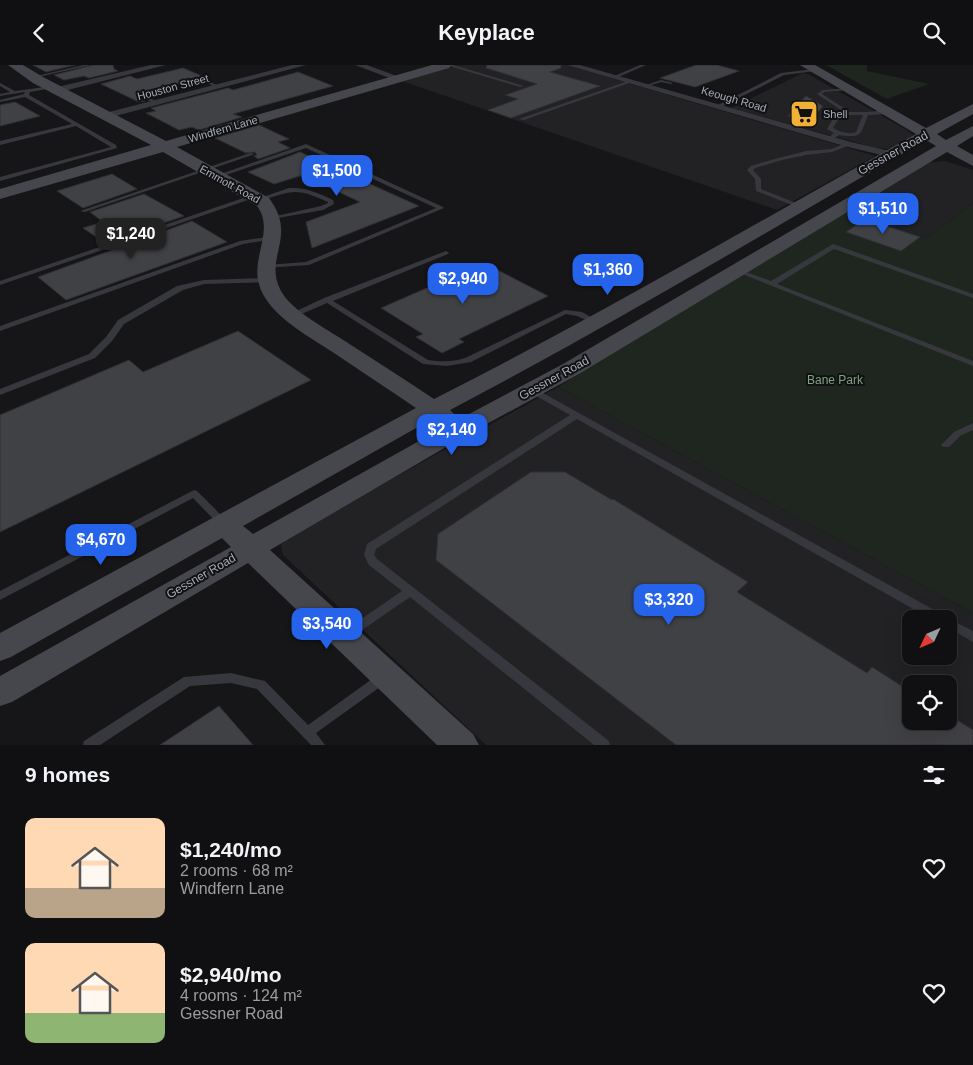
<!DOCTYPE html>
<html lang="en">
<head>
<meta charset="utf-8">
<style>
  :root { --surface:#101012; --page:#19191b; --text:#f1f3f6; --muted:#9c9d9f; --line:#303032; --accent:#2563eb }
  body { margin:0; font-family:Arial,sans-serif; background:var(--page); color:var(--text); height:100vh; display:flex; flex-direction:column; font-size:19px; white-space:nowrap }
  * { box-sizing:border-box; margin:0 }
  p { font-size:16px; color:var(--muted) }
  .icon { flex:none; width:28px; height:28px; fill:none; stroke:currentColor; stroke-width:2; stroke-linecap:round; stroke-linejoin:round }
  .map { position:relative; height:680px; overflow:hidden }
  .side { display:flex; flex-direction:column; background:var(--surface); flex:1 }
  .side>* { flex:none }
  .needle { width:32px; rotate:226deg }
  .buttons { position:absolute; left:902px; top:545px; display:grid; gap:10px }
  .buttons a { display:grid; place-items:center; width:55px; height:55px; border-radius:10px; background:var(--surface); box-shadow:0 5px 20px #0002,0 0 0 1px var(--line); font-size:25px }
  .price { position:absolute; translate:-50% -42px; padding:0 11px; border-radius:10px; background:var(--accent); color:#fff; font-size:16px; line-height:32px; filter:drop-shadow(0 1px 2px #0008) }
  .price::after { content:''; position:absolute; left:50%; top:30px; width:15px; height:11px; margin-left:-8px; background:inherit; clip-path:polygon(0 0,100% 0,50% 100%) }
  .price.active { background:#222; color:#fff }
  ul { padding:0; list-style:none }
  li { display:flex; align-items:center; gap:15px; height:125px; padding:0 25px }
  li span { display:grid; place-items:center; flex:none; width:140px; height:100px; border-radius:10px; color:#555 }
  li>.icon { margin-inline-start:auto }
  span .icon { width:60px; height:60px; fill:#fffc; stroke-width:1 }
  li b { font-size:21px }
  h2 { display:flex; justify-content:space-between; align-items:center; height:60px; padding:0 25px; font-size:21px }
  header { display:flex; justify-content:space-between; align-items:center; height:65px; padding:0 25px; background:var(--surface); font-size:22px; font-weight:700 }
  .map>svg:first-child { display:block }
  .built { fill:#222225; fill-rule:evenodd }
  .green { fill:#1e261f }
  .building { fill:#404145; stroke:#303034 }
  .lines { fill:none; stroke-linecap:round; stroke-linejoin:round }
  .lane { fill:#37383d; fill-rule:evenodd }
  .street { fill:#37383d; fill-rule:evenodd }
  .secondary { fill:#45474d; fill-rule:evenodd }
  .labels { text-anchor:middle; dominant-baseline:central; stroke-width:4; stroke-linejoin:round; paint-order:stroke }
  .far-street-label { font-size:11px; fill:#a8adb8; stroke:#111113 }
  .far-poi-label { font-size:11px; fill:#a8adb8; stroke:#111113; text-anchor:start }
  .street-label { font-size:12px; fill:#a8adb8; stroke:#111113 }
  .park-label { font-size:12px; fill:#7fa381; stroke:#111113 }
</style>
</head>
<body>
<header><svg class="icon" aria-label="back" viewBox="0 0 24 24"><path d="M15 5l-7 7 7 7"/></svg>Keyplace<svg class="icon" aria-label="search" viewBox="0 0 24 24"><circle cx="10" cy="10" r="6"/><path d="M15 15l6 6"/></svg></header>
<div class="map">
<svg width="973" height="680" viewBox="0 0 973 680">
  <rect width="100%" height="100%" fill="#161618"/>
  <path class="built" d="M451 0H567L875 91 777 145 399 15Z
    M803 8 810 10 905 64 913 70 912 73 889 84 876 83 731 43Z
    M945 96 973 105V138L927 173 848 146 926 98Z
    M558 322 973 548V680H486L283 490 281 481 285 473ZM911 554H949V591H911ZM911 619H949V656H911Z"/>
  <path class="green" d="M826 0H867V6L929 19 887 34Z
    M973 138V548L558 322 848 146 927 173Z"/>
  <path class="building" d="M33 0H75L46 7Z
    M93 0H113L114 4 118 6 89 13 84 11 64 15 54 10Z
    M487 0H561V3L550 7 600 21 511 53 488 45 518 34 505 30 537 19 486 3Z
    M696 0H717L739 6 695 22 660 13Z
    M183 3 209 14 192 15 140 30 139 33 145 36 139 37 101 19 130 11 137 14Z
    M298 7 333 21 233 49 242 52 199 65 192 62 179 65 146 48 156 46 151 43 228 23 233 25Z
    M806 31 823 41 811 55 788 51Z
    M15 37 40 51 0 61V40Z
    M259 60 289 74 278 77 290 83 258 94 254 91 257 90 255 87 246 88 215 73Z
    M300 87 390 128 419 141 312 183 306 157 360 137 303 110 274 119 248 107Z
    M112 109 137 124 83 143 57 126Z
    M144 129 184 151 105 178 83 163 103 157 90 147Z
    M865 154 920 172 901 186 846 167Z
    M192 156 227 177 66 235 38 212Z
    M484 198 548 231 459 274 464 277 442 288 416 272 423 269 381 243Z
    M238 266 311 315 0 467V350L129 295 143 307Z
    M531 407H565L612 435 613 434 748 517 737 527 867 608 872 602 911 627V656H949V650L973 665V680H676L436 495 438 469Z
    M219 641 253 680H160Z"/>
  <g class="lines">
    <path class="lane" d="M83 0H91L34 13 32 12Z
      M446 0H453L524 21 520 22Z
      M640 0H646L616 13 612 12Z
      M814 4H816V6L784 10 719 43 714 42 781 8Z
      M661 15 673 18 671 19 661 17 645 22 643 21Z
      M208 16 221 22 217 23 207 18 193 19 148 32 158 37V38L156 39 141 32 193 17Z
      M628 16 632 17 524 55 519 54Z
      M0 18 15 26 52 21V23L30 27 29 30 116 80 117 83 0 116V112L111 82 76 61 0 80V76L72 59 25 32 0 37V35L24 29 25 27 0 31V29L10 27 0 21Z
      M850 23V24L848 25 824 27 822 29 850 47H866L889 45 892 47 889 49 868 50C860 71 862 73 839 70L832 75H828V73L834 68 827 64 837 47H844L817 29 823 25ZM841 50H863L856 67C849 70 840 67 833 63Z
      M848 77 850 78V80L832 87 806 90 782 95 755 103 753 105 761 114V124L801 140V142H797L756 126 755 114 747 105 751 101 771 95 806 86 832 84Z
      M306 79 443 142 444 143 309 200 264 203V201L266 200 306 197 436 143 306 83 220 112 215 111Z
      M250 88 255 89 85 147 80 146Z
      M289 123C305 122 319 128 333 135L334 139 323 145 272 154V152L321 141 328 138V137C294 122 293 126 260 136L257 134Z
      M255 129 258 131 257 132 0 220V216Z
      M273 171 275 172V174L243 179 0 266V261L240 176Z
      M833 179 973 229V233L834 184 777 219 973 296V301L732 205 734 204H738L771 216Z
      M446 186 449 188 448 189 333 236 428 295C441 297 453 297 465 293L565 245 582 247 601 258 597 260 577 251 566 249 471 297 447 301 423 299 327 238 297 251H291L290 249 324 233Z
      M267 213H270V217L204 219 183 225 124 259 112 276 95 293 0 330V324L89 289 106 272 118 255 177 221 204 215Z
      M532 322 945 551 947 554H931L577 354 376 484 374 490 377 494 609 676 610 680H594L410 532 352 572 348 574 344 572 342 569 344 566 402 526 369 500 364 490 367 479 570 350 529 327 528 325 529 323Z
      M973 358V365L960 371 949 382H943L941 380 954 367Z
      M194 425 197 426 228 457 229 459 228 461H220L193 433 0 535V526Z
      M948 554H949L973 566V577L949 563Z
      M231 608 265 616 308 660 379 609 383 608 387 609 389 613 387 617 316 668 325 680H311L257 624 231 618 190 621 100 680H83L84 676 184 612Z"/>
    <path class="street" d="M151 0H166L56 28 52 25 53 23Z
      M292 0H306L108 53 103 50 105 48Z
      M355 0H367L402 13 395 15Z
      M567 0H580L851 77 894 87 895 89 890 92 844 81Z"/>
    <path class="secondary" d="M8 0H23L43 12 166 76 432 0H451L449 3 177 82 269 133C298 172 264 191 280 224 290 246 331 266 351 280 379 298 407 316 434 334 598 251 756 158 916 69L800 0H815L926 63 973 39V49L937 69 946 75 973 61V71L957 81 973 90V101L947 87 579 309 470 368 270 485 473 669 479 680H437L248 498 12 637 0 641V611L231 482 222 473 11 592 0 596V568L416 343C391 326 365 309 340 292 314 274 267 251 259 219 251 192 275 165 257 141L163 87 0 134V124L151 80 33 18ZM926 75 936 81 563 299 454 357 457 352 450 345C612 260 768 166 926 75ZM432 354 445 359 453 357 253 469 243 461Z"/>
  </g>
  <defs>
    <symbol id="supermarket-square" viewBox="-11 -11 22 22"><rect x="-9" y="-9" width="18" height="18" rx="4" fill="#f2b134" stroke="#111113"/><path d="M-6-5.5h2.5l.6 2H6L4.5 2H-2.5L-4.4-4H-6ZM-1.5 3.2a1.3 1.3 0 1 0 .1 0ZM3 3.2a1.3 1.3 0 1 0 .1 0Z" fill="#111"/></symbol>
  </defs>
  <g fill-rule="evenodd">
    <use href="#supermarket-square" x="788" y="33" width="32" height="32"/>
  </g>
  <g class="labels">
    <g class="far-street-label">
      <text transform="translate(173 22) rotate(-15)">Houston Street</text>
      <text transform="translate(734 34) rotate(16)">Keough Road</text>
      <text transform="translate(223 64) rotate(-16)">Windfern Lane</text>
      <text transform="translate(230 119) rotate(29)">Emmott Road</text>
    </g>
    <g class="far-poi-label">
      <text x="823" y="49">Shell</text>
    </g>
    <g class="street-label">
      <text transform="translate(893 88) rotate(-29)">Gessner Road</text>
      <text transform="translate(554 313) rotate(-29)">Gessner Road</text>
      <text transform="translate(201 511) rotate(-30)">Gessner Road</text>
    </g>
    <g class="park-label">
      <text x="835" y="315">Bane Park</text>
    </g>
  </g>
</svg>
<div class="buttons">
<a><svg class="needle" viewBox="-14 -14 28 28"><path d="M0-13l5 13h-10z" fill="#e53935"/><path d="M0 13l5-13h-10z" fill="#9c9d9f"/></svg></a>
<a><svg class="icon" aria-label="locate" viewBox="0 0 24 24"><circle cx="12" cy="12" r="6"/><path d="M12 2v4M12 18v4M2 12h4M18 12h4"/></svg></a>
</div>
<b class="price" style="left:337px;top:132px">$1,500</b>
<b class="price" style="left:883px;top:170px">$1,510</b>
<b class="price active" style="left:131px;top:195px">$1,240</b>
<b class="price" style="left:608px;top:231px">$1,360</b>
<b class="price" style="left:463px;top:240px">$2,940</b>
<b class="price" style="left:452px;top:391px">$2,140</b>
<b class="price" style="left:101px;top:501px">$4,670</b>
<b class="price" style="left:669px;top:561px">$3,320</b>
<b class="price" style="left:327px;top:585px">$3,540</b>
</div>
<section class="side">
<h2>9 homes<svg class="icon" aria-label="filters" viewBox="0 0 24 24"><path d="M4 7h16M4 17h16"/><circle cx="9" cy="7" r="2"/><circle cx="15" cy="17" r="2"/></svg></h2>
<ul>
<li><span style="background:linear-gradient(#ffd9b3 70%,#b9a48a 0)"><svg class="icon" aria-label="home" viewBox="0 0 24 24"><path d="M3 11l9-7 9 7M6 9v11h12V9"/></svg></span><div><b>$1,240/mo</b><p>2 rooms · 68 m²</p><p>Windfern Lane</p></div><svg class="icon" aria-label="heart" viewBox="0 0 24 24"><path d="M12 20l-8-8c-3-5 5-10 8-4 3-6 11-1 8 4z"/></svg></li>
<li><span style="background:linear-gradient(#ffd9b3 70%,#8fb573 0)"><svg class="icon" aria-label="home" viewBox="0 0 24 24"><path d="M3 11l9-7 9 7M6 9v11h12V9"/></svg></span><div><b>$2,940/mo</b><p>4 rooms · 124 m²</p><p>Gessner Road</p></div><svg class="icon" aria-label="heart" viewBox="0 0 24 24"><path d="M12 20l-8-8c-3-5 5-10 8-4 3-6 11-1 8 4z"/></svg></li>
</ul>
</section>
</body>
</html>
